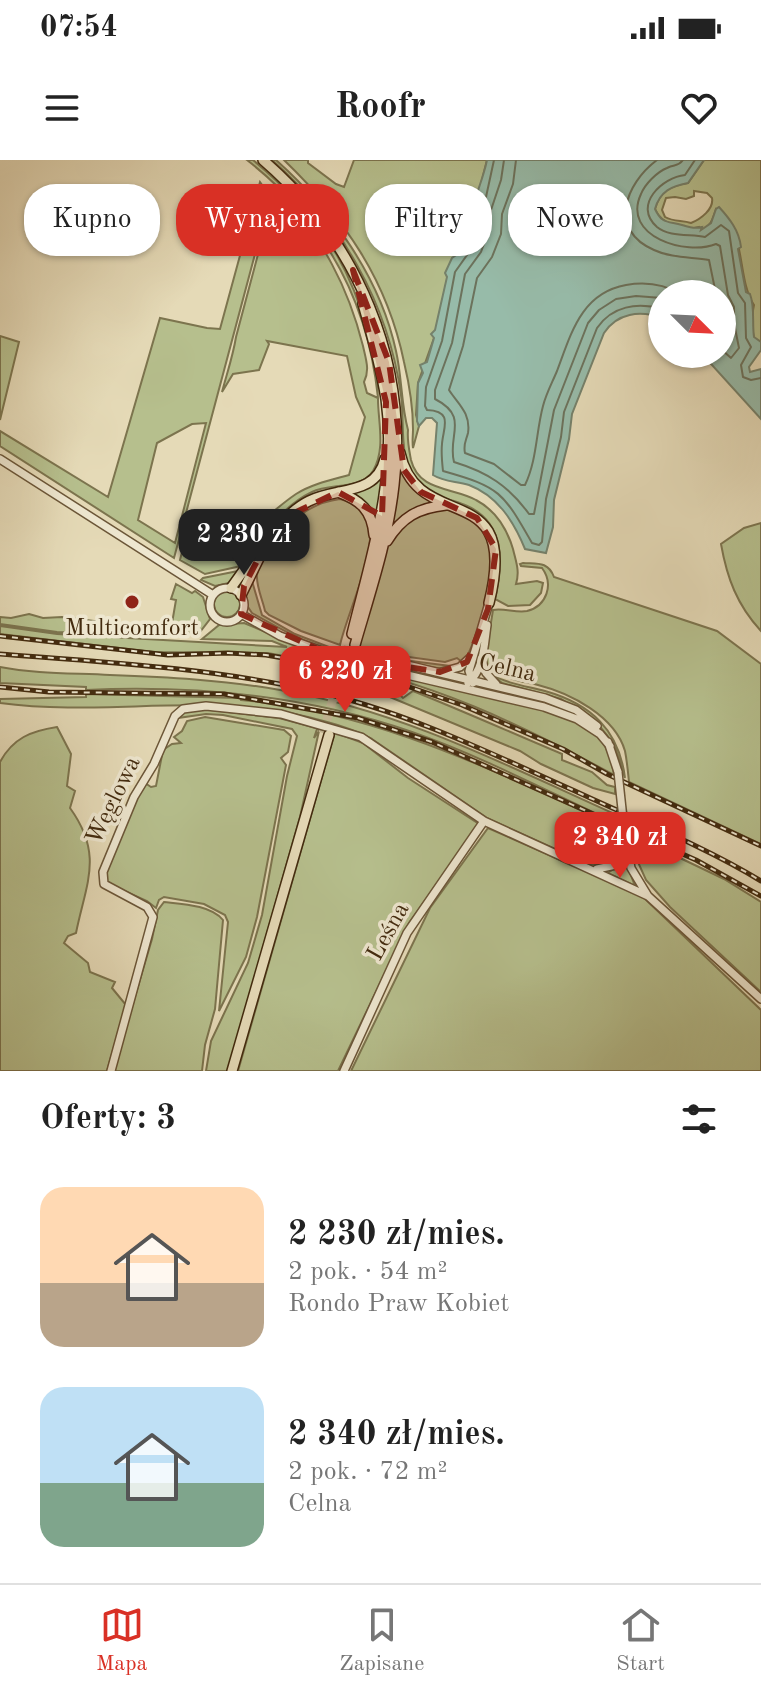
<!DOCTYPE html>
<html lang="pl">
<head>
<meta charset="utf-8">
<style>
  :root { --surface:#fff; --page:#f2f2f2; --text:#222; --muted:#767676; --line:#e0e0e0; --accent:#d93025 }
  body { margin:0; font-family:"Old Standard TT",serif; background:var(--page); color:var(--text); height:100vh; display:flex; flex-direction:column; font-size:30px; white-space:nowrap }
  * { box-sizing:border-box; margin:0 }
  p { font-size:26px; color:var(--muted) }
  .icon { flex:none; width:44px; height:44px; fill:none; stroke:currentColor; stroke-width:2; stroke-linecap:round; stroke-linejoin:round }
  .map { position:relative; height:911px; overflow:hidden }
  .panel { display:flex; flex-direction:column; background:var(--surface); flex:1 }
  .panel>* { flex:none }
  .hud { position:absolute; left:24px; top:24px; width:714px; height:72px; display:flex; gap:16px }
  .needle { width:52px; rotate:114deg }
  .fabs { position:absolute; left:648px; top:120px; display:grid; gap:16px }
  .fabs a { display:grid; place-items:center; width:88px; height:88px; border-radius:50%; background:var(--surface); box-shadow:0 2px 6px #0004; font-size:40px }
  .price { position:absolute; translate:-50% -68px; padding:0 18px; border-radius:16px; background:var(--accent); color:#fff; font-size:26px; line-height:52px; filter:drop-shadow(0 2px 4px #0008) }
  .price::after { content:''; position:absolute; left:50%; top:48px; width:24px; height:18px; margin-left:-12px; background:inherit; clip-path:polygon(0 0,100% 0,50% 100%) }
  .price.current { background:#222; color:#fff }
  ul { padding:0; list-style:none }
  li { display:flex; align-items:center; gap:24px; height:200px; padding:0 40px }
  li span { display:grid; place-items:center; flex:none; width:224px; height:160px; border-radius:24px; color:#555 }
  li>.icon { margin-inline-start:auto }
  span .icon { width:96px; height:96px; fill:#fffc; stroke-width:1 }
  li b { font-size:34px }
  h2 { display:flex; justify-content:space-between; align-items:center; height:96px; padding:0 40px; font-size:34px }
  .pill { padding:0 28px; border-radius:32px; background:var(--surface); box-shadow:0 2px 6px #0004; font-size:28px; line-height:72px }
  .pill.current { background:var(--accent); color:#fff }
  .status { display:flex; justify-content:space-between; align-items:center; height:56px; padding:0 40px; background:var(--surface); direction:ltr }
  .status svg { height:22px; fill:currentColor }
  header { display:flex; justify-content:space-between; align-items:center; height:104px; padding:0 40px; background:var(--surface); font-size:36px; font-weight:700 }
  .dock { display:flex; justify-content:space-around; align-items:center; height:112px; border-top:2px solid var(--line); background:var(--surface); font-size:22px; color:var(--muted) }
  .dock a { display:grid; justify-items:center; gap:4px }
  .dock .current { color:var(--accent) }
  .map>svg:first-child { display:block }
  .green { fill:#b6bf8d; stroke:#7c744e; stroke-width:2; fill-rule:evenodd }
  .water { fill:#97bba9; stroke:#75816b; stroke-width:2 }
  .lines { fill:none; stroke-linecap:round; stroke-linejoin:round }
  .shore { stroke:#6c725c; stroke-width:2 }
  .major-tunnel { stroke:#c4b795; stroke-width:9; stroke-dasharray:9 4.5; stroke-linecap:butt }
  .minor-casing { stroke:#6b5638; stroke-width:10 }
  .major-casing { stroke:#422a0e; stroke-width:12 }
  .minor { stroke:#eee7d0; stroke-width:7 }
  .major { stroke:#e5dab7; stroke-width:9 }
  .rail-casing { stroke:#422a0e; stroke-width:5 }
  .rail { stroke:#eee7d0; stroke-width:2; stroke-dasharray:6; stroke-linecap:butt }
  .minor-bridge-casing { stroke:#6b5638; stroke-width:10; stroke-linecap:butt }
  .minor-bridge { stroke:#eee7d0; stroke-width:7 }
  .marked { fill:#8f2418; fill-opacity:0.2; stroke:#8f2418; stroke-width:6; stroke-dasharray:16 10; stroke-linejoin:round }
  .poi-dot { fill:#8f2418; stroke:#eee7d0; stroke-width:3 }
  .labels { text-anchor:middle; dominant-baseline:central; stroke-width:7; stroke-linejoin:round; paint-order:stroke }
  .poi-label { font-size:24px; fill:#422a0e; stroke:#eee7d0 }
  .street-label { font-size:24px; fill:#422a0e; stroke:#eee7d0 }
</style>
</head>
<body>
<div class="status"><b>07:54</b><svg viewBox="0 0 49 12"><path d="M0 12V9h3v3zM5 12V6h3v6zM10 12V3h3v9zM15 12V0h3v12zM26 1h20v11H26zM47 4h2v5h-2z"/></svg></div>
<header><svg class="icon" aria-label="menu" viewBox="0 0 24 24"><path d="M4 6h16M4 12h16M4 18h16"/></svg>Roofr<svg class="icon" aria-label="heart" viewBox="0 0 24 24"><path d="M12 20l-8-8c-3-5 5-10 8-4 3-6 11-1 8 4z"/></svg></header>
<div class="map">
<svg width="761" height="911" viewBox="0 0 761 911">
  <rect width="100%" height="100%" fill="#e5dab7"/>
  <filter id="stains"><feTurbulence type="fractalNoise" baseFrequency=".0025" numOctaves="4"/><feColorMatrix values="0 0 0 0 .2 0 0 0 0 .09 0 0 0 0 .02 0 0 0 .5 -.17"/></filter>
  <radialGradient id="worn" r=".72"><stop offset=".6" stop-color="#630" stop-opacity="0"/><stop offset="1" stop-color="#630" stop-opacity=".3"/></radialGradient>
  <path class="green" d="M247 0H253C313 50 348 97 368 173 374 196 378 216 378 239 378 262 386 289 373 311 361 330 330 323 312 332 291 342 276 358 262 376 255 386 250 397 241 406L205 414 180 400 184 384 217 398C245 379 268 353 296 334 312 324 331 320 349 315L365 257 356 237 347 196 267 181 269 184 259 210 233 214 222 232C227 213 233 196 236 177L273 38 279 35C322 74 349 130 363 186 366 200 370 210 364 222L367 233 378 238C368 140 325 61 247 0Z
    M272 0H276C331 49 380 117 396 191 402 217 401 244 408 270 407 281 409 289 411 300 419 332 453 327 476 340 495 350 507 369 513 389 516 402 520 411 516 424L537 421 543 423 541 433 530 445 508 446 495 439C503 403 506 362 465 345 450 338 426 337 416 322 398 295 405 265 401 235 388 143 341 61 272 0Z
    M284 0H308V3L336 24 344 27 354 0H487L478 36 474 41 472 65 465 76 466 83 460 87 459 93 451 102 434 178 418 223 416 255 419 266 413 288C412 281 413 276 413 269 413 248 409 223 404 202 387 119 344 58 284 0Z
    M704 0H761V182L754 178 751 161 754 145C736 118 747 66 716 49 713 58 711 67 701 70L699 67C683 71 661 64 655 49 660 30 671 26 688 23ZM694 31 707 33 712 38C714 49 701 59 691 63 682 60 674 62 665 57L662 50 666 38 675 37 686 39 694 36Z
    M260 22 267 32V49L174 398 0 286V271L108 337 160 158 207 168 220 169ZM206 263 175 383 138 360 157 283 192 264Z
    M0 176 19 182 0 260Z
    M400 310 419 334 433 342 411 350 392 367Z
    M384 316 376 360 371 348 349 333 369 328Z
    M340 339C354 343 368 352 370 368 373 401 347 454 340 485L301 471 269 455 265 451C263 441 256 426 257 415 258 405 266 395 271 387 289 362 308 343 340 339Z
    M442 348C460 352 480 362 488 379 501 405 479 471 467 497L462 502 457 498 445 502 358 490 387 386 413 355Z
    M761 363V471C737 445 727 418 721 384L744 368Z
    M523 403C537 404 548 401 554 417L717 471 761 504V684L629 622C628 612 627 601 625 591 615 556 570 533 538 525 521 521 504 520 493 506L487 508 486 493 493 450C504 448 516 453 527 451 547 446 554 424 542 408L521 406 520 404Z
    M238 411 229 423 215 426 201 420 203 418Z
    M252 421 262 455 295 474 334 489 363 495 451 506C437 512 419 503 403 501 389 499 374 500 360 498 320 491 287 473 252 453L248 447 245 431Z
    M176 424 192 433 195 431 203 437 210 459 200 472 178 473 171 469 176 440 171 439Z
    M214 444a13 13 0 1 1 26 0a13 13 0 1 1-26 0Z
    M29 454 43 458 62 457 110 463 157 475 57 472 0 464V457L11 458Z
    M244 463 311 491 318 495 320 503 268 493 153 492 0 474V466L57 474 287 487 272 481 202 479 219 465Z
    M324 495 560 554C592 568 609 578 614 615 524 566 426 518 324 503Z
    M325 506 386 521 403 538 413 531C463 551 512 573 562 594V600L592 612 607 625 615 627V634L593 628 541 604 520 591 361 525 329 517Z
    M0 507C36 514 73 513 110 515 166 517 224 520 280 530 399 550 508 606 617 655L618 664C551 633 481 596 412 572 308 536 195 525 86 530V527L0 523Z
    M491 514C507 524 526 526 545 531 591 544 619 570 625 618L614 584 597 563 561 539 502 523Z
    M86 534 240 538 241 540C377 551 497 613 619 667L620 688 610 703 598 706 584 702 487 658 372 579C352 568 331 563 308 557 204 532 104 557 0 543V539L86 537Z
    M202 549 279 558 339 574 363 583 408 618 479 664 409 763 338 911H238L334 575 317 569 314 578 319 571 300 657 228 911H206L211 881 248 803 262 755 287 616 297 576 292 569 223 555 206 554 178 558 185 552Z
    M205 557 284 570 291 576 288 592 281 598 286 605 257 757 246 797 219 851 228 762 225 755 204 744 164 737 159 740 156 748 147 741 109 724 106 722 105 713 141 627 145 623 151 627 156 626 163 590 172 584 181 583 174 577 182 571 187 561Z
    M57 567 71 594 67 626 75 631 70 648C104 695 86 723 76 773L68 776 64 783 88 803 90 812 115 822 112 828 126 845 107 911H0V602C13 578 31 571 57 567Z
    M488 668 642 736 761 850V911H351L430 748Z
    M634 676 724 719 761 742V832L670 747 646 720 637 700Z
    M625 700 635 726 608 713Z
    M164 742C182 744 211 745 223 760L215 849 205 885 202 911H113L152 779 158 750Z"/>
  <path class="water" d="M487 0H704L688 23C672 26 660 31 655 49 662 64 667 61 682 65 690 67 693 69 702 67L701 70 711 63 716 49 719 47C729 58 739 70 741 87L738 89 746 132 750 134C755 147 752 163 754 177L761 182V190L749 207 750 212 761 209V259L702 194H722V134H662V158C640 150 617 153 604 173L572 254 569 279 554 340 553 367 546 393 525 389C514 362 498 336 469 325 456 321 444 322 433 315L437 263 432 258H426L419 266 417 261 418 223 423 213 420 205 427 202 434 178 431 174 435 170 447 117 445 113 452 98 459 93 458 89 466 83 463 79C473 67 469 57 474 43 478 29 484 15 487 0Z"/>
  <g class="lines">
    <path class="shore" d="M494 0 486 37 482 45 479 68 472 88 455 112 442 181 426 227 425 246 427 250C454 251 443 268 442 284 441 293 442 302 443 311 500 327 503 332 532 383L539 385 542 382 546 339 561 277 564 252 597 168C612 146 637 142 662 149
      M504 0 501 20 491 50 489 70 481 92 465 114 452 183 435 230V239C470 257 447 275 454 302 487 312 509 326 529 354H534L554 250 588 163 599 150 616 139 636 136 662 138
      M516 0 513 24 502 54 501 74 492 97 477 118 463 186 449 230C458 244 471 253 468 273 466 281 463 284 465 293L494 304 521 325H525C537 300 536 272 543 246 546 234 552 223 557 211 571 174 581 133 626 125 644 122 664 124 680 134
      M657 0C625 24 608 70 654 90 671 98 691 97 709 100L716 134
      M683 0C678 7 675 4 667 8 657 12 645 24 641 34 621 77 687 96 716 84L720 86 728 135 734 147V163L739 188 731 198 722 190
      M695 0 685 15C663 17 632 45 657 67 669 77 690 74 705 77L721 65 729 71 738 133 745 143 746 178 751 187 741 205 743 217 751 220 761 218"/>
    <path class="major-tunnel" d="M323 573 349 484"/>
    <defs>
      <path id="minor" d="M0 299 213 435
        M210 445a17 17 0 1 1 34 0a17 17 0 1 1-34 0Z
        M241 454 280 476 356 503 544 547 577 559 600 574 610 586
        M357 499 407 505 545 538 576 550 597 566
        M482 501 486 513 496 524
        M442 512 460 507 472 496
        M468 523C484 510 484 485 487 465
        M473 523 469 511 489 443
        M608 582 618 612
        M625 677 631 708 648 736 761 839
        M597 709 616 705 626 692
        M111 911 153 757 147 747 104 724 103 712 134 637 154 604 175 556 183 549 206 546 281 554 361 577 484 661 648 736
        M344 911 407 773 484 661"/>
      <path id="major" d="M263 0C357 81 409 201 394 325 388 380 370 433 355 485
        M400 293C418 376 521 315 489 443
        M338 332C360 340 372 350 374 375
        M387 381C402 357 418 348 446 345
        M231 428C250 402 280 355 309 341 337 327 376 336 385 299
        M241 435 261 394
        M352 474C371 397 397 319 386 239 381 207 372 175 363 144
        M232 911 329 575"/>
    </defs>
    <use href="#minor" class="minor-casing"/>
    <use href="#major" class="major-casing"/>
    <use href="#minor" class="minor"/>
    <use href="#major" class="major"/>
    <defs>
      <path id="rail" d="M0 476 168 495 228 493 266 495 340 508 395 522 462 545 563 589 607 614 761 686
        M0 494C104 502 212 508 314 531 405 551 490 593 575 631 637 660 702 685 761 721
        M0 527 49 532 224 534 358 558 432 582 696 700 761 736"/>
    </defs>
    <use href="#rail" class="rail-casing"/>
    <use href="#rail" class="rail"/>
    <defs>
      <path id="minor-bridge" d="M618 612 625 677"/>
    </defs>
    <use href="#minor-bridge" class="minor-bridge-casing"/>
    <use href="#minor-bridge" class="minor-bridge"/>
  </g>
  <path class="marked" d="M353 110 389 202 404 310 421 332 477 358 496 389 488 449 467 502 440 512 331 495 241 454 244 426 266 384 288 356 338 332 382 356 386 242Z"/>
  <circle class="poi-dot" cx="132" cy="442" r="8"/>
  <g class="labels">
    <g class="poi-label">
      <text x="132" y="469">Multicomfort</text>
    </g>
    <g class="street-label">
      <text transform="translate(507 509) rotate(13)">Celna</text>
      <text transform="translate(114 641) rotate(-64)">Węglowa</text>
      <text transform="translate(389 772) rotate(-61)">Leśna</text>
    </g>
  </g>
  <rect width="100%" height="100%" filter="url(#stains)"/>
  <rect width="100%" height="100%" fill="url(#worn)"/>
</svg>
<div class="fabs">
<a><svg class="needle" viewBox="-14 -14 28 28"><path d="M0-13l5 13h-10z" fill="#e53935"/><path d="M0 13l5-13h-10z" fill="#767676"/></svg></a>
</div>
<b class="price current" style="left:244px;top:417px">2 230 zł</b>
<b class="price" style="left:345px;top:554px">6 220 zł</b>
<b class="price" style="left:620px;top:720px">2 340 zł</b>
<div class="hud">
<a class="pill">Kupno</a>
<a class="pill current">Wynajem</a>
<a class="pill">Filtry</a>
<a class="pill">Nowe</a>
</div>
</div>
<section class="panel">
<h2>Oferty: 3<svg class="icon" aria-label="filters" viewBox="0 0 24 24"><path d="M4 7h16M4 17h16"/><circle cx="9" cy="7" r="2"/><circle cx="15" cy="17" r="2"/></svg></h2>
<ul>
<li><span style="background:linear-gradient(#ffd9b3 60%,#b9a48a 0)"><svg class="icon" aria-label="home" viewBox="0 0 24 24"><path d="M3 11l9-7 9 7M6 9v11h12V9"/></svg></span><div><b>2 230 zł/mies.</b><p>2 pok. · 54 m²</p><p>Rondo Praw Kobiet</p></div></li>
<li><span style="background:linear-gradient(#bfe0f5 60%,#7fa58c 0)"><svg class="icon" aria-label="home" viewBox="0 0 24 24"><path d="M3 11l9-7 9 7M6 9v11h12V9"/></svg></span><div><b>2 340 zł/mies.</b><p>2 pok. · 72 m²</p><p>Celna</p></div></li>
</ul>
</section>
<nav class="dock">
<a class="current"><svg class="icon" aria-label="map" viewBox="0 0 24 24"><path d="M3 6l6-2 6 2 6-2v14l-6 2-6-2-6 2zM9 4v14M15 6v14"/></svg>Mapa</a>
<a><svg class="icon" aria-label="saved" viewBox="0 0 24 24"><path d="M7 4h10v16l-5-4-5 4z"/></svg>Zapisane</a>
<a><svg class="icon" aria-label="home" viewBox="0 0 24 24"><path d="M3 11l9-7 9 7M6 9v11h12V9"/></svg>Start</a>
</nav>
</body>
</html>
